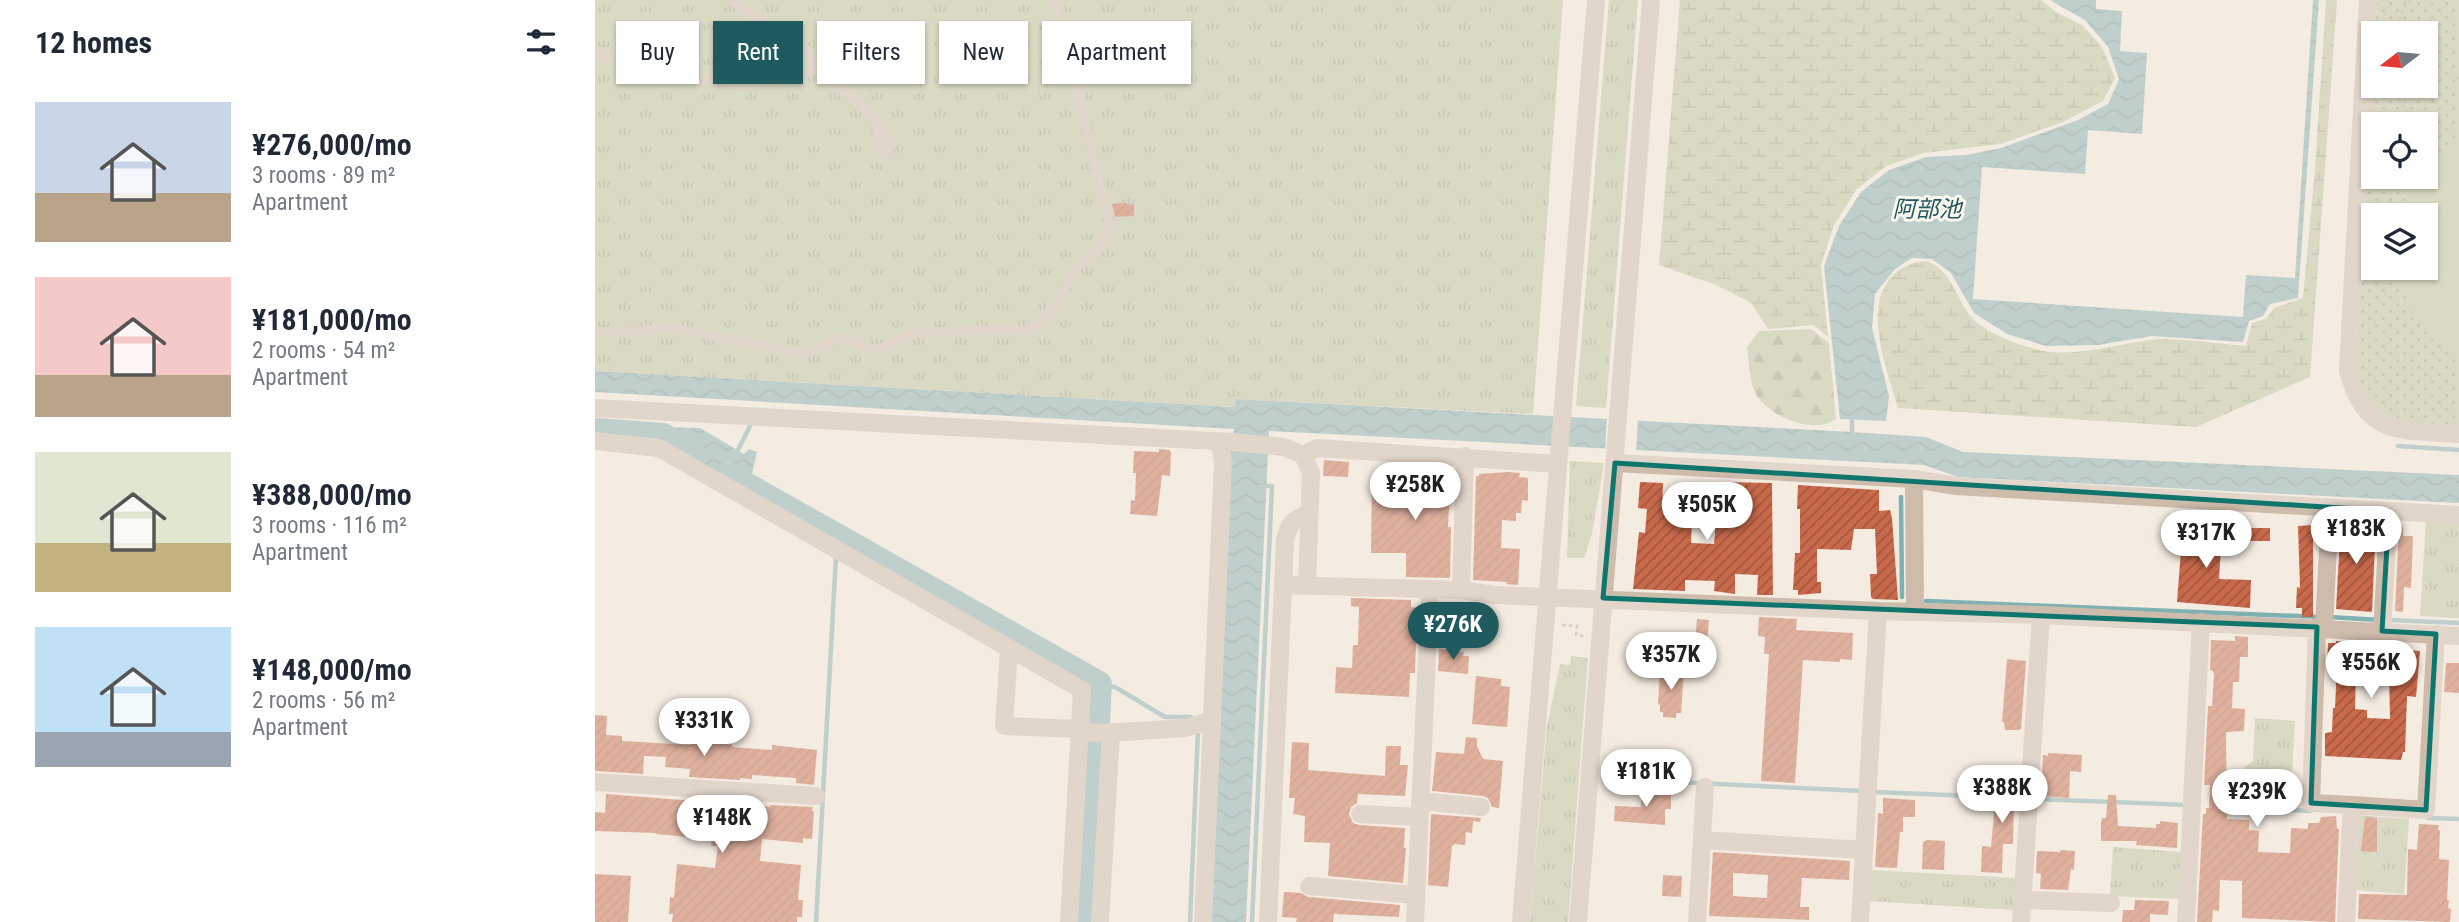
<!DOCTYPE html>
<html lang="en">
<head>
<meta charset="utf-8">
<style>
  :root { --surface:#fff; --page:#f6f6f7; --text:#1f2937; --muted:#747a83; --accent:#1f5a5e }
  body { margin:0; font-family:"Roboto Condensed","Noto Sans JP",sans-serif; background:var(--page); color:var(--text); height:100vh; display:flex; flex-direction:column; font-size:26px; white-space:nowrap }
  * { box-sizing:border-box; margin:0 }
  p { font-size:23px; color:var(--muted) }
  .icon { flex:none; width:38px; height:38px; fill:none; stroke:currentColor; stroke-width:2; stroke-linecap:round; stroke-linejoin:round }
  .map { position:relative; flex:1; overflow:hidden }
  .panel { display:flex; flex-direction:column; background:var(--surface); width:595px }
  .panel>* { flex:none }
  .hud { position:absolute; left:21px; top:21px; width:665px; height:63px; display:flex; gap:14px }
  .needle { width:46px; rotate:254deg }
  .tools { position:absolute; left:1766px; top:21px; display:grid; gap:14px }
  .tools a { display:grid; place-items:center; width:77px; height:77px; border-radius:0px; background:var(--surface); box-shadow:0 2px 5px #0004; font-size:35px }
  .price { position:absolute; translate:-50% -60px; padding:0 16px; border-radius:24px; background:#fff; color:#222; font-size:23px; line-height:46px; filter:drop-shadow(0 2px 4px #0008) }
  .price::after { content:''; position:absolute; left:50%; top:42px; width:21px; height:16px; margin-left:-10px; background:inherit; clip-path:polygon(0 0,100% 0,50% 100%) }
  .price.active { background:var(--accent); color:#fff }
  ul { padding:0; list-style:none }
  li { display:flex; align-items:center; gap:21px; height:175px; padding:0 35px }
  li span { display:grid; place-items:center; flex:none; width:196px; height:140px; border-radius:0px; color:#555 }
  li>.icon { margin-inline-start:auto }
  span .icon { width:84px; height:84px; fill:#fffc; stroke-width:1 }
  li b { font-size:30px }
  h2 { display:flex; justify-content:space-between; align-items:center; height:84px; padding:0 35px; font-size:30px }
  .chip { padding:0 24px; border-radius:0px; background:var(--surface); box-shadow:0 2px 5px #0004; font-size:24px; line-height:63px }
  .chip.active { background:var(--accent); color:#fff }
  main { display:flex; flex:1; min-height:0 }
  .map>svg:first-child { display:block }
  .grass { fill:url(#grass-tufts) }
  .forest { fill:url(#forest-firs) }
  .wetland { fill:url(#wetland-marsh) }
  .park { fill:url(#park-dots); fill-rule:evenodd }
  .pitch { fill:#b8c4a0 }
  .water { fill:url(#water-waves) }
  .pier { fill:#f4ebe1 }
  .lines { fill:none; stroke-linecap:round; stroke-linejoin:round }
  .stream { stroke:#7fb0b2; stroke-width:4.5 }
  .river { stroke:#7fb0b2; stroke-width:26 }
  .building { fill:url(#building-hatch); fill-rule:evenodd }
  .path { stroke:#b9a596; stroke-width:2.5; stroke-dasharray:3.5 3.5; stroke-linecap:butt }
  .service { stroke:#cdbbac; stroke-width:9 }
  .minor { stroke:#cdbbac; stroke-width:18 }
  .tertiary { stroke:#cdbbac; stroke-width:18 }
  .marked { fill:none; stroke:#0f766e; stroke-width:5; stroke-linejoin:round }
  .labels { text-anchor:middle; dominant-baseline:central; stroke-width:6; stroke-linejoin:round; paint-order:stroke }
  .water-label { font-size:23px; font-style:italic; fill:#1f5a5e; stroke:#fbf5ee }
</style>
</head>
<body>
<main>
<section class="panel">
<h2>12 homes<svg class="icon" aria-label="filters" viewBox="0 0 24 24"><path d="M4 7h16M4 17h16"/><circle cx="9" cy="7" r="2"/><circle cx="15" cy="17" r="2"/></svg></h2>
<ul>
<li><span style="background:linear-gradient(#c9d6e8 65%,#b9a48a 0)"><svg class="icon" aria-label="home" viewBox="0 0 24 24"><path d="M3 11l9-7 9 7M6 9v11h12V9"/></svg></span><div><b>¥276,000/mo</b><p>3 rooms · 89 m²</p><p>Apartment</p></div></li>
<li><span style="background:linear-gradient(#f6c9c9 70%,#b9a48a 0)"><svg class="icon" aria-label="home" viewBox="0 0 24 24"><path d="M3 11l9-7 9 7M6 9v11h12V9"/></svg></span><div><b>¥181,000/mo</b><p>2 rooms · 54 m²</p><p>Apartment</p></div></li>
<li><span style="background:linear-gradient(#dfe7d0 65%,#c2b280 0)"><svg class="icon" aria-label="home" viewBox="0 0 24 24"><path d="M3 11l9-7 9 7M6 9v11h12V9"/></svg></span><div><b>¥388,000/mo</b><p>3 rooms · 116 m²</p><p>Apartment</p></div></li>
<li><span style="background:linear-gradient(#bfe0f5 75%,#9aa5b1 0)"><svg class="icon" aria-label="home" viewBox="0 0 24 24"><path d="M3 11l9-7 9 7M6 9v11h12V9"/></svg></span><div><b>¥148,000/mo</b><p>2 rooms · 56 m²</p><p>Apartment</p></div></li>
</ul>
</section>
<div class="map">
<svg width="1864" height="922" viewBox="0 0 1864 922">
  <defs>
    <pattern id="grass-tufts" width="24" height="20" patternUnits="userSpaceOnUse" patternTransform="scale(1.75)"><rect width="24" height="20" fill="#b8c4a0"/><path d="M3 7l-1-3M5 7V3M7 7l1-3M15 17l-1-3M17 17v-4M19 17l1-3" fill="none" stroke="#97a083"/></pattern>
    <pattern id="forest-firs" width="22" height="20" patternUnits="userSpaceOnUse" patternTransform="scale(1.75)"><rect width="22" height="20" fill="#b8c4a0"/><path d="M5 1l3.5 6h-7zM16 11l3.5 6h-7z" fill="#97a083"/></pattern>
    <pattern id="wetland-marsh" width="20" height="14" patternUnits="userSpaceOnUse" patternTransform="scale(1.75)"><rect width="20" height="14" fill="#b8c4a0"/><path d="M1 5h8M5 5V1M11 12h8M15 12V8" fill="none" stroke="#97a083"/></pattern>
    <pattern id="park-dots" width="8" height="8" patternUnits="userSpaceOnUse" patternTransform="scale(1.75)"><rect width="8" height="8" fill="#b8c4a0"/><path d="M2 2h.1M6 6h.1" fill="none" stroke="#97a083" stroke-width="1.8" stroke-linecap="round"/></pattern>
    <pattern id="water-waves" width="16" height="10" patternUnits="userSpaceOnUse" patternTransform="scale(1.75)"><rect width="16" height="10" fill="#7fb0b2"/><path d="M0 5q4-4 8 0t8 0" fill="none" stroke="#699091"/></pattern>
    <pattern id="building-hatch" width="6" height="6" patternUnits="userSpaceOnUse" patternTransform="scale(1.75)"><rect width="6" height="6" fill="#c8694b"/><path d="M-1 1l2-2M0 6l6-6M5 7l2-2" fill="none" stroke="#a4573f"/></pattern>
  </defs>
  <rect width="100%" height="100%" fill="#f4ebe1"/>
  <path class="grass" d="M0 0H968L938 414 642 399 641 407 0 371Z
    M1014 0H1043L1011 408 981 406Z
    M975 461 1009 463 997 534 989 558H972Z
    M1831 521 1864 523V618L1825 616Z
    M976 656 993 658 973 922H935L952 726 965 664 975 665Z
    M1660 718 1700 721 1695 806 1654 804 1649 800 1651 766 1658 761Z
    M1762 815 1814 819 1809 894 1759 890Z
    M1518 847 1586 852 1584 899 1515 896Z
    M1275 870 1421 878 1419 910 1273 901Z"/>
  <path class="forest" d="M1216 329 1234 343 1241 419C1219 435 1176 417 1162 396 1154 383 1154 362 1152 347L1164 331Z"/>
  <path class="wetland" d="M1085 0H1446L1461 12 1487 25 1507 47 1520 78 1508 101 1468 122 1405 144 1329 153 1291 166 1262 189 1239 225 1226 265 1233 337 1218 325 1173 329 1156 303 1121 285 1064 265Z
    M1731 0H1742L1715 377 1601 427 1303 408C1292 368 1262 298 1306 269 1315 264 1325 259 1336 263 1356 271 1364 304 1377 318 1392 334 1428 347 1449 351 1479 357 1525 344 1555 340 1583 337 1623 344 1651 346L1657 323 1671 319 1679 308 1708 298 1720 169Z"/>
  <path class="park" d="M1782 0H1864V425C1810 422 1771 431 1760 366L1778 67V86H1830V33H1780ZM1778 124H1830V177H1778ZM1778 215H1830V268H1778Z"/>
  <path class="pitch" d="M1864 140V353C1831 337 1809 303 1803 268H1830V215H1804L1805 209 1822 177H1830L1831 166 1854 144Z"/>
  <path class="water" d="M1455 0H1501V9L1527 11 1525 51 1552 53 1547 134 1493 130 1490 174 1387 167 1378 299 1648 317 1651 275 1700 278 1718 0H1724L1703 298 1675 304 1668 316 1654 321 1648 342 1557 336 1503 345 1451 346 1412 334 1379 313 1356 273 1337 259 1317 258 1300 269 1280 294 1277 328 1294 396 1291 421 1245 419 1229 266 1244 226 1266 192 1294 170 1331 157 1371 155 1406 148 1483 120 1513 104 1524 79 1513 47 1490 20Z
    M0 371 640 407 641 399 1257 432 1331 437 1368 452 1864 475V503L1363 477 1329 465 674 431 651 922H615L635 448 639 429 0 392Z
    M69 427 105 428 149 454 154 449 162 452 157 474 165 488 160 497 68 442Z"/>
  <path class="pier" d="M1012 415 1043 417 1041 454 1010 452Z"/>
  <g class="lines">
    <path class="stream" d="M0 431H2
      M1257 436V420
      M1803 446 1864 450
      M141 454 156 424
      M1306 497 1307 597
      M1331 601 1725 617
      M1734 617 1785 620
      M1794 620 1864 623
      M504 684 520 687 570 717H596L599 719
      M1022 779 1267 791 1266 793
      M1279 792 1428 798
      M1441 799 1593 805
      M1629 807 1715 811
      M1832 818 1864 819
      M221 922 241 556
      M595 922 603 730
      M657 922 677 486H666"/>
    <path class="river" d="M2 431 68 436 97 453
      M133 475 504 684 492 922"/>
  </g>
  <path class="building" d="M527 203 539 205V216L520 217 517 204Z
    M564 449 575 450 576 453 575 476 567 475 562 516 535 514 536 500 540 501 541 473H538L539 451 564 452Z
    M729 460 754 462 753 477 728 476Z
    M813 465 827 466V469L856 470 853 527H856L855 578 811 577V553H776L777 483H813Z
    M913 472 925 473 924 477 933 478V501L927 500 926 513H921V521L907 520 906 548 925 549 923 585 911 584 912 582 878 580 881 476H884V474Z
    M1045 482 1068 483 1067 509H1090L1089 521H1097L1096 543 1119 544 1122 510H1126L1127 482 1177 483 1178 595H1162L1163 575 1140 574V594L1119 591 1120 581 1090 580V591L1038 589 1044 532 1050 533 1052 509 1043 508Z
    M1203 485 1284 490V511L1295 510 1297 518 1303 600 1278 599 1276 597 1275 574H1282L1280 529H1259L1256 550 1222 549V582H1226V593L1203 595V590H1198L1200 553H1205V509H1202Z
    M1589 511 1611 512 1610 545 1626 546 1624 579 1656 580 1655 608 1582 602Z
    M1635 514H1647V528H1675V541H1633Z
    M1746 520 1781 522 1777 612 1741 609Z
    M1718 525V617H1707V608H1701L1702 587 1705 588 1703 526Z
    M1804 527H1808V536H1818L1816 588 1809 587 1808 612 1800 611Z
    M756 598 816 600V607L822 608 820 673H815L814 697 740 693 741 667 757 668 758 645H763L764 607 756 606Z
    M1164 617 1202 619 1201 630 1258 633 1257 660 1245 659V662L1208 660 1200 783 1166 781 1174 654H1169L1170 637 1163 636Z
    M1102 619 1114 620 1111 653 1099 652Z
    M1640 636 1653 637V657H1645L1644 682H1638L1637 708 1650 709 1649 731 1631 732 1632 819 1654 820V830L1664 831 1663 852 1695 853 1696 828 1713 829V823H1724L1726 817 1741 816 1742 829H1744L1740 922 1647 918V881L1625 880 1624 911 1618 910 1617 922H1602L1608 814H1611V808H1614L1615 785H1609L1613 706H1617L1619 675 1618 671 1615 670 1616 640 1640 641Z
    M1741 641 1777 643V646L1796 647 1798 649 1825 651 1821 697 1812 696 1810 752H1808L1806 760 1730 756V733L1737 732 1738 708H1740L1742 667H1732L1733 643H1741ZM1761 669 1794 672 1795 719 1772 718V710L1760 709Z
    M844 649 869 652 868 656H874L873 674 843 671Z
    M1412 659 1431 661 1426 729 1423 730H1410L1409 722H1407Z
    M1851 663H1864V693L1849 692Z
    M1065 669 1089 671 1086 713H1081V718L1068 717V712H1065V705L1063 704Z
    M881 676 906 679V686L915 687 912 727 877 724Z
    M0 715 12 716 11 735 27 736V741L96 745 97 741 137 744V747L177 750V745L222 750 219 785 201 783V778L157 775V779L145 778V780L94 777 95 769 70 767 71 757 49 756 48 774 0 771Z
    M871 737 882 738V746L888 759 908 761 904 808 897 807 893 798 888 796 837 791 841 752 869 754Z
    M697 742 714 743 713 770 790 776 791 746H806L805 765H813L810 796 763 794 762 803 756 807 754 814 758 823 764 825 810 828 809 848H811L808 883 733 876 735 843 709 842 710 816 698 814 700 798H694Z
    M1453 753 1487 755 1486 772 1475 771 1474 798 1446 796 1448 755 1453 756Z
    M1408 771 1424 772 1423 795H1419L1418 844H1408L1407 873 1386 872 1387 846 1396 847 1400 804H1406Z
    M1046 791 1076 792V809H1070V825L1019 821 1020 806 1046 807Z
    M11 794 175 807V805L218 807 217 811 219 812 217 839 208 838V843L167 839 165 861 206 865 203 900H208L207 917H202V922H77L78 914H74L75 897 79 898 82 864 120 868 123 846H116L117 839 61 834V833L0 831V812L10 813Z
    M1513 795H1521L1523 826 1561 828V824H1565V821L1583 823 1582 848 1541 845 1542 841H1506V823L1507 818H1511Z
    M1288 798 1320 800V817H1308V832H1305L1302 868 1280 867 1283 816V813L1288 814Z
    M836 814 886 818 885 822 878 821 877 833 871 832 870 845 859 844 857 846 853 887 833 885Z
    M1770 817 1782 818V852L1766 851Z
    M1824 824 1844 825 1843 830H1845L1844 859 1854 860 1852 900H1854L1853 908 1856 909 1855 922 1763 919 1764 894 1812 895 1813 849 1822 850Z
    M1332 840 1350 841 1349 870 1327 869 1328 842Z
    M1465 850 1480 851 1479 870 1476 869 1473 890 1445 889 1446 874 1441 873 1442 851 1465 852Z
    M1118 852 1255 861 1254 880 1207 878 1205 907H1214V920L1114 916ZM1138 873 1173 875 1172 898 1138 896Z
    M0 874 36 876 33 922H0Z
    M1068 875 1087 876 1086 897 1067 896Z
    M689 892 706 893 713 897 805 905 804 917 739 914 738 922H701L702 918 687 917Z
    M1540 900 1574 901 1573 915 1555 914V922H1527L1528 910H1539Z"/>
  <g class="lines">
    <path class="path" d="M1798 33 1810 6 1815 0
      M1861 78H1864
      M1799 86 1805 102 1823 124
      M1830 133 1843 148
      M967 625 982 626 981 635 990 636"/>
    <path class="service" d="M136 0C158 18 184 28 206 44 216 51 219 62 226 70 247 96 286 111 296 145L292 154 286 152 282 147V130L277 115
      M0 54 79 76 157 86 224 69
      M0 333 79 328 210 354 249 337 277 349 286 348 317 334 378 330H430L441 324 461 305 481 269 511 238 514 223 460 0"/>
    <path class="minor" d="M1773 0 1753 370C1769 437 1807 430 1864 434
      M0 408 638 442 689 447 708 455 716 473 712 584
      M0 441 64 448 487 690 474 922
      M708 455 722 448 962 464
      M1020 463 1319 479 1361 486 1864 515
      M1319 479 1320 611
      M688 585 866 590 899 595 1283 611 1446 615 1864 636
      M866 590 870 456
      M1722 627 1716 803 1757 805 1751 922
      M1729 628 1735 508
      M1787 631 1794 511
      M414 648 409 726 484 729
      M484 732 510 733 591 728 617 720 628 462 625 442
      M0 782 221 796
      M825 801 886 807
      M1757 805 1831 810 1841 634
      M765 814 824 817
      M1107 840 1269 850
      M714 886 821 895
      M1428 900 1516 903
      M505 922 516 732
      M608 922 617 720
      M820 922 835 589
      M1102 922 1110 787
      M1265 922 1283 611
      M1426 922 1446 615
      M1591 922 1606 622"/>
    <path class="tertiary" d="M673 922 690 540C694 523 698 519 714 514
      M926 922 1001 0
      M983 922 1056 0"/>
  </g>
  <path d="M0 0H1864V922H0ZM1020 463 1794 511 1787 631 1841 634 1831 810 1716 803 1722 627 1008 598Z" fill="#f4ebe1" fill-opacity=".55" fill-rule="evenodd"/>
  <path class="marked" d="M1020 463 1794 511 1787 631 1841 634 1831 810 1716 803 1722 627 1008 598Z"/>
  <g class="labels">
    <g class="water-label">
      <text x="1332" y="209">阿部池</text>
    </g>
  </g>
</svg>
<div class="tools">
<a><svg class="needle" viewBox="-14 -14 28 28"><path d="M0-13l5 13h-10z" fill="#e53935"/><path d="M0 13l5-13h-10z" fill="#747a83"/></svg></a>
<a><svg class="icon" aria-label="locate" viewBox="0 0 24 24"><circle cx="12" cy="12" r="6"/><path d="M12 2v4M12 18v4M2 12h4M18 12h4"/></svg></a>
<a><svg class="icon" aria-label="layers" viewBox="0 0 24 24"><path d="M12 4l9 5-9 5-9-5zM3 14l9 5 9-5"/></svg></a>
</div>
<b class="price" style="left:820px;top:522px">¥258K</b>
<b class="price" style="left:1112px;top:542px">¥505K</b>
<b class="price" style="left:1761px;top:566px">¥183K</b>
<b class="price" style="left:1611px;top:570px">¥317K</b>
<b class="price active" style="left:858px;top:662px">¥276K</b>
<b class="price" style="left:1076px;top:692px">¥357K</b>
<b class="price" style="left:1776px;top:700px">¥556K</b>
<b class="price" style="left:109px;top:758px">¥331K</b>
<b class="price" style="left:1051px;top:809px">¥181K</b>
<b class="price" style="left:1407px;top:825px">¥388K</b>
<b class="price" style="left:1662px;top:829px">¥239K</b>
<b class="price" style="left:127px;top:855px">¥148K</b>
<div class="hud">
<a class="chip">Buy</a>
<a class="chip active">Rent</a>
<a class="chip">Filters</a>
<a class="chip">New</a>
<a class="chip">Apartment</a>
</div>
</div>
</main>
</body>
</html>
